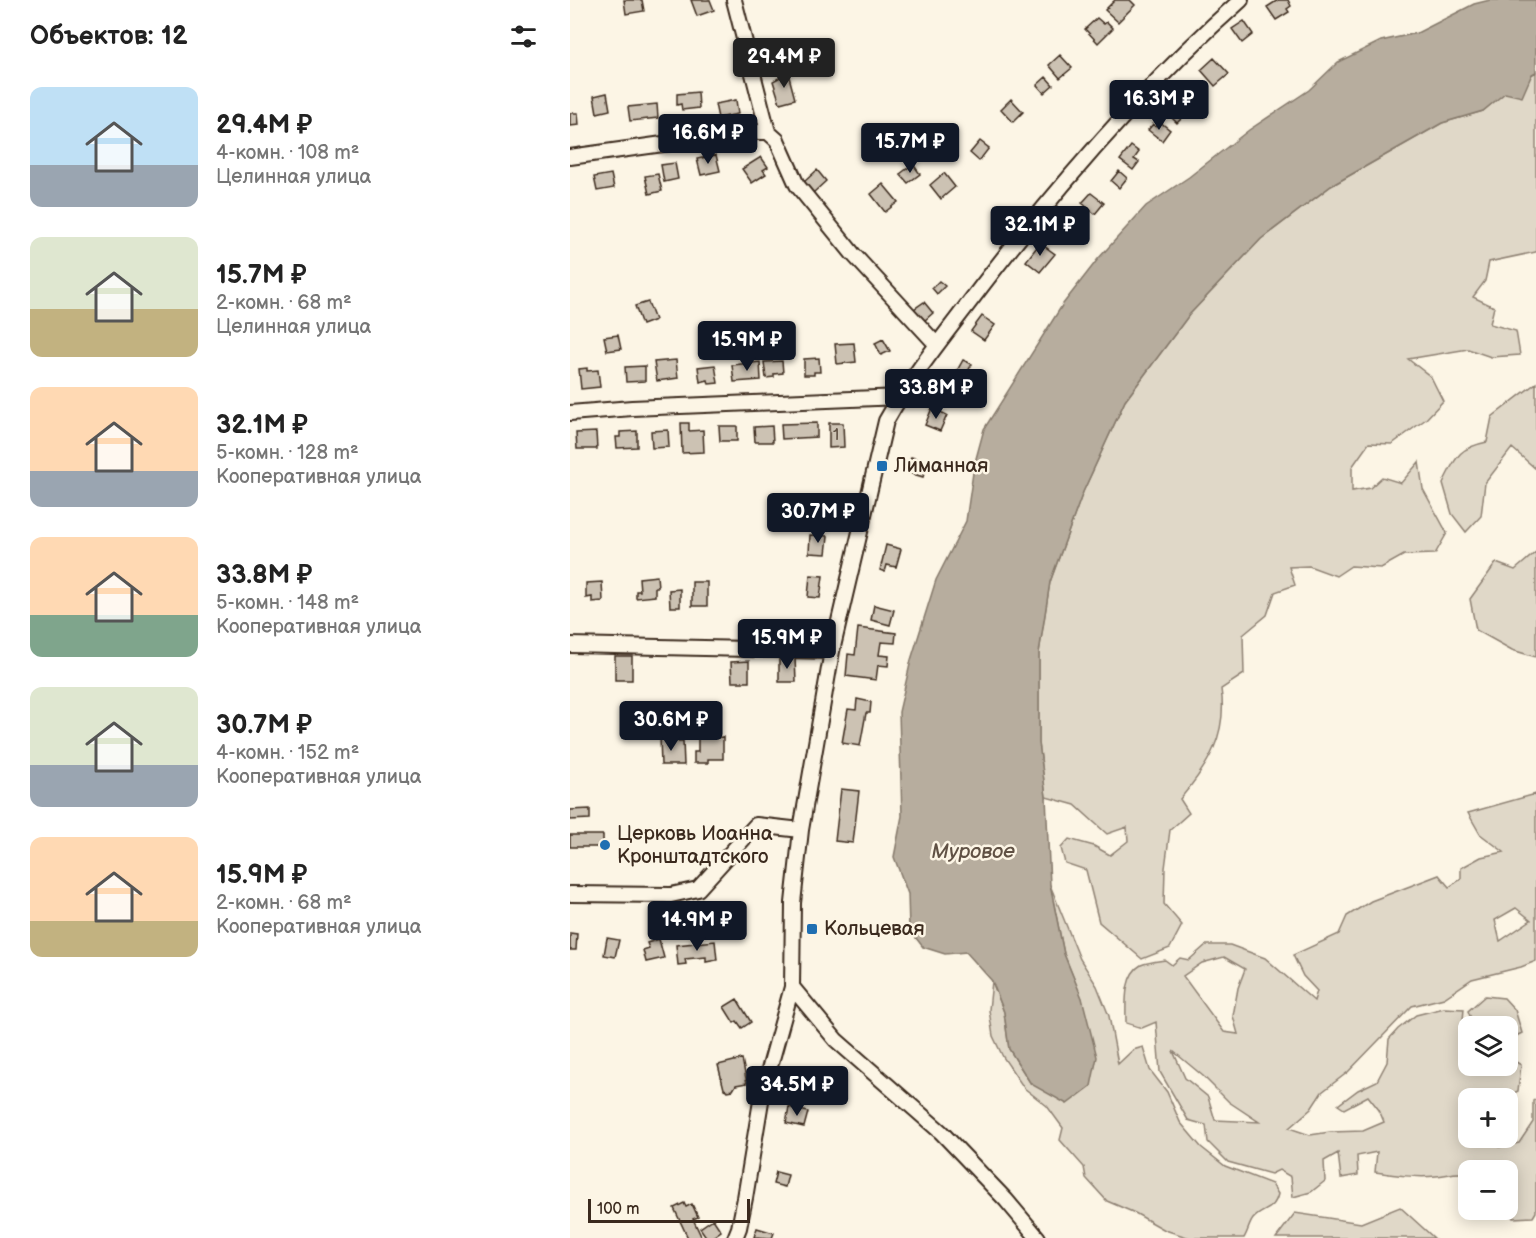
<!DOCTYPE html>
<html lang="ru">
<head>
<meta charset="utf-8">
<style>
  :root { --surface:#fff; --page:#f6f6f6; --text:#222; --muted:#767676; --accent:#111827 }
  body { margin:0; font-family:"Balsamiq Sans",sans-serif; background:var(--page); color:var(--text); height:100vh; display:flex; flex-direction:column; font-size:22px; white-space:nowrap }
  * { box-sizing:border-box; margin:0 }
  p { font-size:20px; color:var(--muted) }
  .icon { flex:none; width:33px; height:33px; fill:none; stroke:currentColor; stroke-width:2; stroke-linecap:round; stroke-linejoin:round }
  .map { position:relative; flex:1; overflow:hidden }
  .details { display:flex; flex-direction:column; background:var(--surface); width:570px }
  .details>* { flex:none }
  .tools { position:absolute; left:888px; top:1016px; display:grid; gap:12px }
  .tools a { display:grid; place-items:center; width:60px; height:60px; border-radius:12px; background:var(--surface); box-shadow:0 3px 15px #0003; font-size:30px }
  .scale { position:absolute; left:18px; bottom:15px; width:162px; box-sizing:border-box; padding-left:6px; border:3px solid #3b2a1e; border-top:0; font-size:16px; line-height:21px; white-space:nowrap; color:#3b2a1e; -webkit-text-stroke:4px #fcf5e5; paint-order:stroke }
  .price { position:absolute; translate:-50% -51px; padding:0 14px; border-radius:6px; background:var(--accent); color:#fff; font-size:20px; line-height:39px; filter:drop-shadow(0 2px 3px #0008) }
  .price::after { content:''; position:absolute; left:50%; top:36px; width:18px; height:14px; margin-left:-9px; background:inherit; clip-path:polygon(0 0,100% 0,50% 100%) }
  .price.active { background:#222; color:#fff }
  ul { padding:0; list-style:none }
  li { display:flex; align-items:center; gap:18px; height:150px; padding:0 30px }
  li span { display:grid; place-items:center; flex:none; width:168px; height:120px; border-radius:12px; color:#555 }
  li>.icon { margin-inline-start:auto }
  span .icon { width:72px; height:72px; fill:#fffc; stroke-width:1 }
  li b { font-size:26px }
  h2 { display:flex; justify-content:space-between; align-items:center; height:72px; padding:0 30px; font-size:26px }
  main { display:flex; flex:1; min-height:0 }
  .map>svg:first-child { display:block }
  .green { fill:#e0d8c8; stroke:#8e8173; stroke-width:1.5; fill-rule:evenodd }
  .water { fill:#b7ad9e; stroke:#85796b; stroke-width:1.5 }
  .building { fill:#ccc2b3; stroke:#3b2a1e; stroke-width:1.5 }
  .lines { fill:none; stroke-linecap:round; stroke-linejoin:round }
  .minor-casing { stroke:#3b2a1e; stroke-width:18 }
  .minor { stroke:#fcf5e5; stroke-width:14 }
  .poi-dot { fill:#1f6fb2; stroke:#fcf5e5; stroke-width:2 }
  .labels { text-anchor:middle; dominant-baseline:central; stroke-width:5; stroke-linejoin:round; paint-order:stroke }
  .number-label { font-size:16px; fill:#5f5043 }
  .poi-label { font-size:20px; fill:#3b2a1e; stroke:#fcf5e5; text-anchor:start }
  .water-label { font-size:21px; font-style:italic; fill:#605144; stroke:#fcf5e5 }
</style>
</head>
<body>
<main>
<section class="details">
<h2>Объектов: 12<svg class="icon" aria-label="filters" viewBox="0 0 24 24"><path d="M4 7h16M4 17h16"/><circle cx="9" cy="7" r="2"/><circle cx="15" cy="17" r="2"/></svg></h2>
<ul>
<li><span style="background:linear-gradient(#bfe0f5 65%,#9aa5b1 0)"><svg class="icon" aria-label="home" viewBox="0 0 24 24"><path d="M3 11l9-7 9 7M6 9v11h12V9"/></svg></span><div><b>29.4M ₽</b><p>4-комн. · 108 m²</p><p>Целинная улица</p></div></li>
<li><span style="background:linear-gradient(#dfe7d0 60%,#c2b280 0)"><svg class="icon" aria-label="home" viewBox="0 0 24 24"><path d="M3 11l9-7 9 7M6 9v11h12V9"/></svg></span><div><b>15.7M ₽</b><p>2-комн. · 68 m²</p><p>Целинная улица</p></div></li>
<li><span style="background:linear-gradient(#ffd9b3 70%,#9aa5b1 0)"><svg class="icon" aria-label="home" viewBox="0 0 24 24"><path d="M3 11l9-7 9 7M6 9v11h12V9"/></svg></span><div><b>32.1M ₽</b><p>5-комн. · 128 m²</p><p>Кооперативная улица</p></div></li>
<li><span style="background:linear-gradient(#ffd9b3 65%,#7fa58c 0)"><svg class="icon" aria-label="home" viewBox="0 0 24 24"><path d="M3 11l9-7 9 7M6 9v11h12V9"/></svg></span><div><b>33.8M ₽</b><p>5-комн. · 148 m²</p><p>Кооперативная улица</p></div></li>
<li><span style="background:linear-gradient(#dfe7d0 65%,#9aa5b1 0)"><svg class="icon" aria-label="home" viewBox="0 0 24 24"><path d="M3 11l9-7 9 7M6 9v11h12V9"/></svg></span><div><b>30.7M ₽</b><p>4-комн. · 152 m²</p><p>Кооперативная улица</p></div></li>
<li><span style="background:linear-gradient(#ffd9b3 70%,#c2b280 0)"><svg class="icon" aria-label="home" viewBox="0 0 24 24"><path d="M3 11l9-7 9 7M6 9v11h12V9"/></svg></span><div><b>15.9M ₽</b><p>2-комн. · 68 m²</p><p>Кооперативная улица</p></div></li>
</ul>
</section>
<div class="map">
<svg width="966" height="1238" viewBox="0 0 966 1238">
  <rect width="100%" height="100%" fill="#fcf5e5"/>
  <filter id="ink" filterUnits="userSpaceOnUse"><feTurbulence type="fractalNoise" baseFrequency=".0167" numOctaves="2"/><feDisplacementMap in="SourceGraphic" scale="12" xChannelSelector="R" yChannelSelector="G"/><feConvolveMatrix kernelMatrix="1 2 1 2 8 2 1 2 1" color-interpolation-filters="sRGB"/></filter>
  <g filter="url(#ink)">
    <path class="green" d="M966 72V252L919 262 915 281 903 297 924 307 920 324 946 331 950 355 921 357 898 349 838 359 861 377 873 401 856 419 822 444 799 443 782 467V491L800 488 812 477 831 483 849 462 853 489 877 533 865 554 834 555 811 568 781 566 766 576 739 566 719 567 725 585 705 592 697 615 673 635 674 674 651 689C658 734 638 766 610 799L619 813 600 830 595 868 594 904 612 925 600 948 572 959 529 922 516 870 495 863 491 848 499 839 524 846 540 855 558 841 557 827 537 834 505 805 476 797 469 743V653L480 582 513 492 555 401 619 315 691 239 761 186 872 123 913 111 935 92Z
      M966 383V469L942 448 915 483 911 516 896 532 882 514 873 483C886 457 888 448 917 442L922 417Z
      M966 552V657L942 650 906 630 900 599 926 563 945 570Z
      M966 794V961L951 967 902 979 874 998 842 1006 778 1072 752 1092 741 1109 719 1128 740 1135 760 1132 793 1131 814 1122 809 1110 798 1096 774 1109 768 1105 788 1090 807 1081 817 1062 819 1039 828 1029 846 1015 874 1008 894 1009 892 1031 898 1051V1065H938V1057L951 1065 948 1091 934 1098H898V1137H932L929 1147 949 1143 963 1122V1101L966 1099V1212L963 1217 943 1218 936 1209 938 1170H898V1174C887 1171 878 1175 866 1176 846 1178 825 1175 805 1172L807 1152 787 1156 788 1175 771 1178 768 1153 754 1161 755 1181 741 1192 723 1197 721 1177 709 1170 701 1174 658 1162 638 1142 636 1125 618 1120 590 1072 586 1022 572 1028 556 1023C556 1005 553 975 571 965 578 962 588 961 595 960L602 965 610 958 619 960 636 945H660L695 958 744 1001 747 991 733 976 723 955 769 934 777 916 801 901 869 875 879 887 891 879V868L911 857 934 852 910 834 898 813ZM946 908 961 920 930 941 925 920ZM654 957 675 969 668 988 663 1016 668 1034 654 1032 613 976 632 963ZM603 1051 633 1076 659 1102 689 1122 645 1120 638 1097 615 1078Z
      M480 885 510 959 527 986 539 1016 548 1064 563 1050 573 1047 580 1070 597 1092 610 1122 631 1147 655 1166 702 1184 708 1194C704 1212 692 1208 683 1219 679 1224 678 1232 674 1238H620L595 1230 565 1213 537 1201 516 1178 514 1167 490 1140 493 1128 477 1106 454 1088 433 1057 423 1036 419 1010 422 981 434 1012 439 1049 461 1084 512 999 494 954Z
      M915 996 934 998 945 1010 952 1033 938 1040V1026H904L898 1011Z
      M830 1207 864 1238H706L725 1213 791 1223Z"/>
    <path class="water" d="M920 0H966V72L962 74 952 97 935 93 913 111 872 123 761 186 691 239 619 315 555 401 513 492 480 582 469 653V743L476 797 480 885 494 954 512 998 527 1057 521 1086 497 1104 461 1084 439 1049 434 1012 422 981 396 952 375 954 353 947 339 929 338 894 324 857 332 816 329 712 341 660 366 580 396 521 404 466 414 429 493 304 528 259 576 206 619 177 679 130 739 90 768 62 811 41 847 33 904 4Z"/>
    <path class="building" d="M54 0H72L74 11 56 14Z
      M121 0H140L144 10 127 16Z
      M545 0H560L565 5 548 22 535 10Z
      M708 0H718L721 6 717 9 719 12 706 20 697 7Z
      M527 18 534 24 537 22 543 28 528 43 515 29Z
      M674 21 683 34 672 43 662 29Z
      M490 55 502 68 490 78 479 65Z
      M644 58 659 74 645 86 631 70Z
      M218 73 225 99 210 103 203 81Z
      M476 77 483 85 474 93 467 85Z
      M128 92 129 108 112 110 111 104 107 105V94Z
      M37 93 40 110 27 113 24 96Z
      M609 98 621 109 607 123 596 112Z
      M441 99 453 112 443 122 431 109Z
      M166 100 168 114 148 118 145 104Z
      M87 104 88 118 60 121 58 107Z
      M0 113H8L9 125 0 126Z
      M590 122 600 130 592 141 578 130 583 124 586 127Z
      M369 140 380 151 371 160 360 149Z
      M410 141 419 148 409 161 400 153Z
      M561 146 569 152 564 159 569 162 563 170 550 160Z
      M146 155 150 171 131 175 127 159Z
      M191 157 198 167 193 170 196 174 182 183 172 169Z
      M105 163 108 179 94 182 91 165Z
      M343 164 350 174 338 183 330 174Z
      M247 170 256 181 243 193 234 182Z
      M549 171 557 178 549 188 541 181Z
      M374 173 385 187 371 199 360 185Z
      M41 174 44 188 27 191 24 177Z
      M88 174 92 191 79 194 75 176Z
      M313 184 328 202 315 212 301 194Z
      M521 193 534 203 525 214 512 203Z
      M470 243 485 254 470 272 456 261Z
      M369 281 375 286 367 294 362 288Z
      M78 302 85 320 72 325 65 306Z
      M354 302 363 313 354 321 344 309Z
      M412 316 425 325 414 340 401 331Z
      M48 335 51 349 37 351 34 337Z
      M313 339 320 351 311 355 305 343Z
      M284 343 286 362 267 364 265 344Z
      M249 358 250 372H244V375H234V359Z
      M106 360 108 378 87 381 84 362Z
      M393 360 402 364 386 392 377 387 379 382 371 378 375 372 384 376Z
      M212 361 213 373 204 374V377L196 378 194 362Z
      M190 362 191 380 164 382 162 365Z
      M145 365 148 383 139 384 138 380 130 382 128 367Z
      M75 366V381L56 382 55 367Z
      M17 368V371L28 370 30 387 11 389 9 369Z
      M362 408 377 415 370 431 355 425Z
      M111 423H119V431L133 430 134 452 112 453Z
      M247 423V437L212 439 211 424Z
      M259 423H273L274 447 259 448Z
      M149 426H167V441H150Z
      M202 426 203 442H185L184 427Z
      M98 430 99 447 82 448 81 431Z
      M67 431V447L47 448 46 437H50V432Z
      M26 432 27 449H7L6 433Z
      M341 457 358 462 353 477 336 472Z
      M240 535 258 536 256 554 239 553Z
      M316 545 331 549 326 567 317 565 315 572 310 570Z
      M240 575 253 576 250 598 238 597Z
      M87 576 88 587H85V596L66 598V591H70L69 578Z
      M32 582 33 601 22 602V597L16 598V583Z
      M122 582H137V606H122Z
      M110 589V607H100L99 590Z
      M304 605 324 610 320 625 301 620Z
      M288 628 326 633 325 643 311 642 309 655 319 656 318 666 308 665 306 680 276 676 278 654 285 655Z
      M45 656H62V680H45Z
      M209 658H225L226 682H209Z
      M179 661V682H162L161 662Z
      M287 699 301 702 300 713H296L290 746 272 743 278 709 286 710Z
      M90 736H102L103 741H113L114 765H91Z
      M153 737V759H138V763H124V752H128V738Z
      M271 789 289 791 283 843 265 841Z
      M20 809V819L0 820V810Z
      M0 835H33V847H0Z
      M0 933 7 934 6 950H0Z
      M37 938 49 940 45 957 34 955Z
      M89 939 94 958 76 962 73 950 79 948 77 943Z
      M145 941 147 960 136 962V957L115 959 116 964 108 965 106 945Z
      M167 999 181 1022 172 1028 167 1021 164 1023 154 1007Z
      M172 1059 177 1083 166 1085 163 1090 158 1091 154 1089 148 1065Z
      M219 1107 238 1112 234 1127 216 1123Z
      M206 1172 218 1175 215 1187 203 1184Z
      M114 1203 116 1207 122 1204 128 1217 123 1219 132 1238H118L104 1208Z
      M143 1219 151 1231 141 1238H137L130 1228Z
      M187 1228 204 1233 202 1238 184 1237Z"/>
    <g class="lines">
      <defs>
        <path id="minor" d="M164 0 198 132
          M0 157 179 132H198L207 140 227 185 283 254 367 345
          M0 413 62 408 330 397
          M0 645 262 651
          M0 894 101 895 128 889 186 825 231 830
          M222 987 266 1040 371 1132 436 1200 468 1238
          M165 1238 169 1228 175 1198 192 1095 222 987 223 903 231 830 262 651 316 421C343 373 378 331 411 287 489 185 574 86 671 0"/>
      </defs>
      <use href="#minor" class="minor-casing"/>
      <use href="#minor" class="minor"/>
    </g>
  </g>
  <g class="poi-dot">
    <rect x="306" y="460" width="12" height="12" rx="3"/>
    <circle cx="35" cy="845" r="6"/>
    <rect x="236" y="923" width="12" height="12" rx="3"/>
  </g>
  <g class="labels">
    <g class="number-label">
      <text x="266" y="435">1</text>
    </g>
    <g class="poi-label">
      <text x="324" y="466">Лиманная</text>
      <text x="47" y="834">Церковь Иоанна<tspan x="47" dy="23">Кронштадтского</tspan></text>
      <text x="254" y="929">Кольцевая</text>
    </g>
    <g class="water-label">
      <text x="403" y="851">Муровое</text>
    </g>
  </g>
</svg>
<div class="tools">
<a><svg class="icon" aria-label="layers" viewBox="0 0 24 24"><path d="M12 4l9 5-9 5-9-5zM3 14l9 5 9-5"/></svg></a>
<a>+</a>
<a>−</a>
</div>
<div class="scale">100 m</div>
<b class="price active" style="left:214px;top:89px">29.4M ₽</b>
<b class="price" style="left:589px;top:131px">16.3M ₽</b>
<b class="price" style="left:138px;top:165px">16.6M ₽</b>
<b class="price" style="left:340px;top:174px">15.7M ₽</b>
<b class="price" style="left:470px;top:257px">32.1M ₽</b>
<b class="price" style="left:177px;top:372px">15.9M ₽</b>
<b class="price" style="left:366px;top:420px">33.8M ₽</b>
<b class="price" style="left:248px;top:544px">30.7M ₽</b>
<b class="price" style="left:217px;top:670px">15.9M ₽</b>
<b class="price" style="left:101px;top:752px">30.6M ₽</b>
<b class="price" style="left:127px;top:952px">14.9M ₽</b>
<b class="price" style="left:227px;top:1117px">34.5M ₽</b>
</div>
</main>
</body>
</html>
